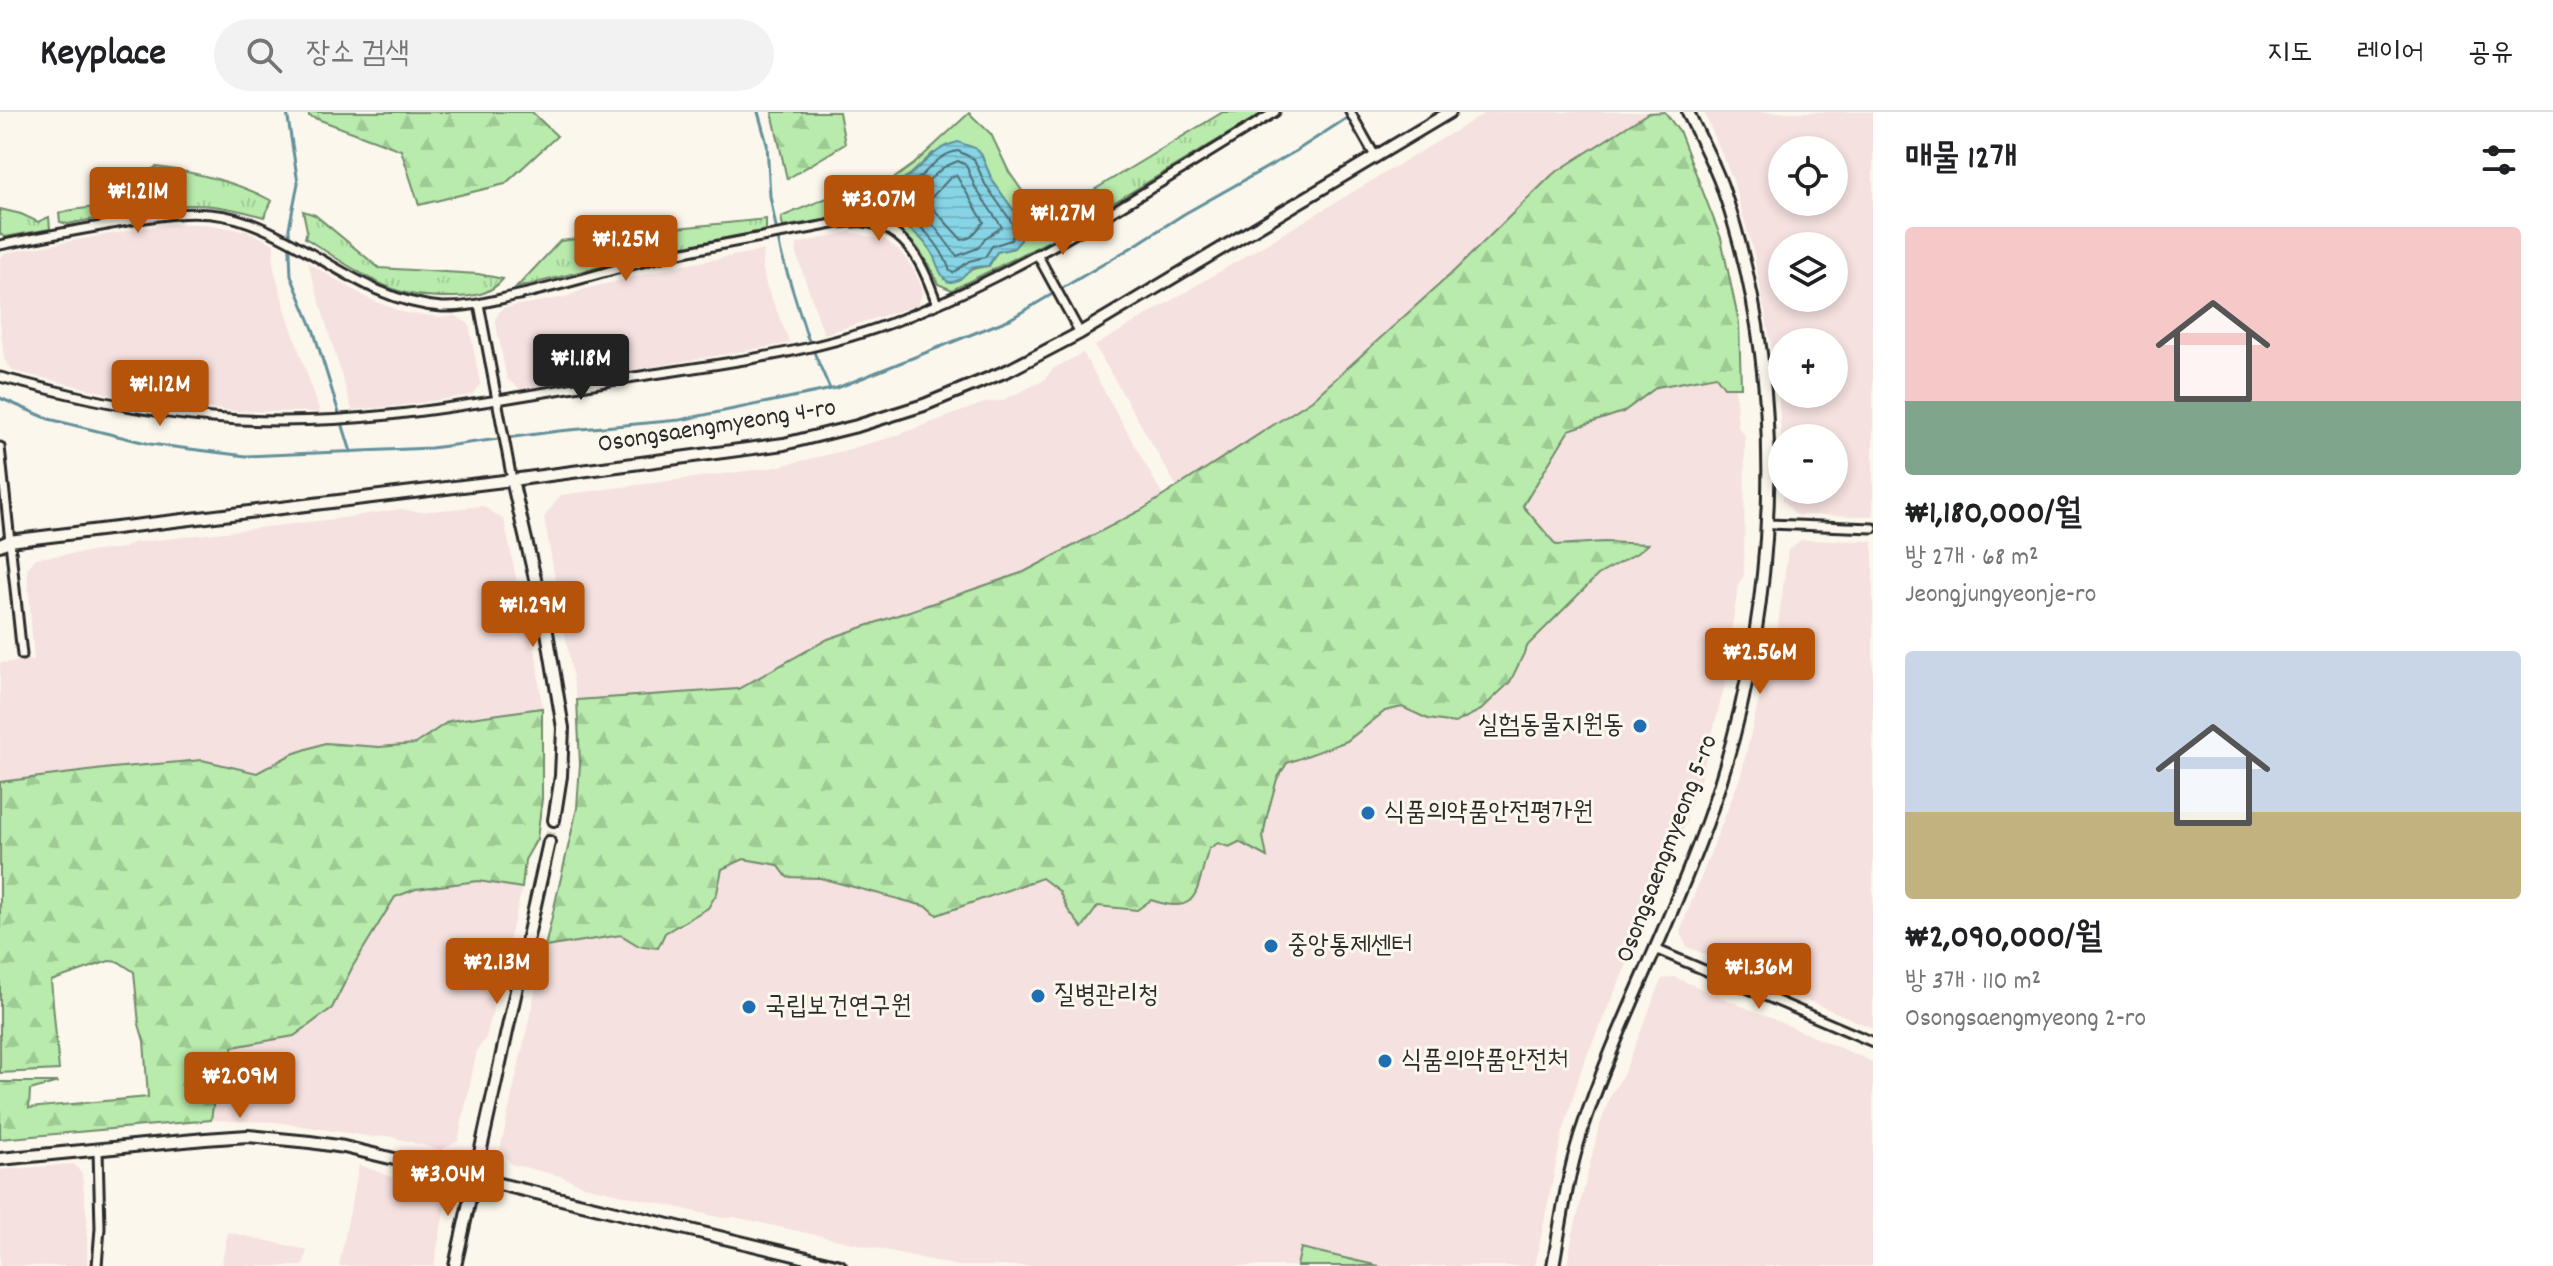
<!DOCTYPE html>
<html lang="ko">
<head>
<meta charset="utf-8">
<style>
  :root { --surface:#fff; --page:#f2f2f2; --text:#202124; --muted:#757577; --line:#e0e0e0; --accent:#b45309 }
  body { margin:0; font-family:Dekko,"Poor Story",sans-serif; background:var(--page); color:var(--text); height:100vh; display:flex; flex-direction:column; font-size:30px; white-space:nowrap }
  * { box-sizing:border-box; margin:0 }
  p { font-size:26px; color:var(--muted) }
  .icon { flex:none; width:44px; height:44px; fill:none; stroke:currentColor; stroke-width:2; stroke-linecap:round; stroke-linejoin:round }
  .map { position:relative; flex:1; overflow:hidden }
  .panel { display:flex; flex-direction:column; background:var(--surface); width:680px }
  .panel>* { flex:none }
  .fabs { position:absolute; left:1768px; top:24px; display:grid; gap:16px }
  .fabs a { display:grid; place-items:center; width:80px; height:80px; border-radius:50%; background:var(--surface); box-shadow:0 4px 12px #0003; font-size:40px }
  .price { position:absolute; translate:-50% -68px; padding:0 18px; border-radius:8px; background:var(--accent); color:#fff; font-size:26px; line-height:52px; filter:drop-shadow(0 2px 4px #0008) }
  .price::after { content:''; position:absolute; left:50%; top:48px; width:24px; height:18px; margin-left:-12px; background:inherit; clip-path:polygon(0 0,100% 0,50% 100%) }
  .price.on { background:#222; color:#fff }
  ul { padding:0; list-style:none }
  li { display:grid; align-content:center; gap:16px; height:424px; padding:0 32px }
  li span { display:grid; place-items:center; height:248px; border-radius:8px; color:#555 }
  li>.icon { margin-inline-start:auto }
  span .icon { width:144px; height:144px; fill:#fffc; stroke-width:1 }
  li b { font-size:34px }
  h2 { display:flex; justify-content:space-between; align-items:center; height:96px; padding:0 32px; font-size:34px }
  header { display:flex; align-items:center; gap:48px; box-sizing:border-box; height:112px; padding:0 40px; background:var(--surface); border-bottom:2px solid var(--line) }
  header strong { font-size:38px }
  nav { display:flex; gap:44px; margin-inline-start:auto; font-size:28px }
  .search { width:560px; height:72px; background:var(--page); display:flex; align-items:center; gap:20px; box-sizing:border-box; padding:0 28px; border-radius:44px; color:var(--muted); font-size:30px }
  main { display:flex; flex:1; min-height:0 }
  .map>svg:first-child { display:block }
  .built { fill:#f5e1df; fill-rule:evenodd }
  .grass { fill:url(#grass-tufts); stroke:#728b6c; stroke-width:2 }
  .forest { fill:url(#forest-firs); stroke:#728b6c; stroke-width:2 }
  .park { fill:#b8ebac; stroke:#728b6c; stroke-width:2; fill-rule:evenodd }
  .water { fill:url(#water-rules); stroke:#62909b; stroke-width:2 }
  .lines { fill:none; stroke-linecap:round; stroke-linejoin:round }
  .shore { stroke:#4f6f75; stroke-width:2 }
  .stream { stroke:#62909b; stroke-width:3 }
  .secondary-tunnel { stroke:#d1cec5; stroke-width:10; stroke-dasharray:10 5; stroke-linecap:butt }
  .street-casing { stroke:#2b2b2b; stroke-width:13 }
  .secondary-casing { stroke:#2b2b2b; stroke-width:16 }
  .street { stroke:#fbf7ec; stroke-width:7 }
  .secondary { stroke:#fbf7ec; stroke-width:10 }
  .poi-dot { fill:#1f6fb2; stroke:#fbf7ec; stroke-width:3 }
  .labels { text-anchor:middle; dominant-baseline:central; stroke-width:6; stroke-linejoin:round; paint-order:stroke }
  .street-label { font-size:26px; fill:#2b2b2b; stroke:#fbf7ec }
  .poi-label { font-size:26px; fill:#2b2b2b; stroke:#fbf7ec; text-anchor:start }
</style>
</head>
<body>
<header>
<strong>Keyplace</strong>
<div class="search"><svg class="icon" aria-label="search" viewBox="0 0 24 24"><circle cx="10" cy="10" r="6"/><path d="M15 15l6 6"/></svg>장소 검색</div>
<nav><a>지도</a><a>레이어</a><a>공유</a></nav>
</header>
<main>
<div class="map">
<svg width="1873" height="1154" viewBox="0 0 1873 1154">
  <defs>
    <pattern id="grass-tufts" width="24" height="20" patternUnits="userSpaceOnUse" patternTransform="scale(2)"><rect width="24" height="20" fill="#b8ebac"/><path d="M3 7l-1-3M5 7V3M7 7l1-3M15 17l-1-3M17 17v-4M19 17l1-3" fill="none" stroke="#9eca94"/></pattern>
    <pattern id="forest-firs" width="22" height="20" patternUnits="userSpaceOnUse" patternTransform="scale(2)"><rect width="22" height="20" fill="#b8ebac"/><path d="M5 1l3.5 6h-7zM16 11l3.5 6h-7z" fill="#9eca94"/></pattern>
    <pattern id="water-rules" width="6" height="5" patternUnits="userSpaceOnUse" patternTransform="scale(2)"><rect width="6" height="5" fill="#86d4e5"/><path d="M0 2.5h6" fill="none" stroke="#74b6c5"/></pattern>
  </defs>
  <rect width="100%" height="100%" fill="#fbf7ec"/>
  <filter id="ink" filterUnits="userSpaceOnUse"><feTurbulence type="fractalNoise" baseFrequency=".0125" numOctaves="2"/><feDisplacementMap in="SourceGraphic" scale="16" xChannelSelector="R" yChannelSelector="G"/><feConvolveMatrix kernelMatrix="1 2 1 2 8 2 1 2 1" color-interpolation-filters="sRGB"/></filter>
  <g filter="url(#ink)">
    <path class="built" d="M1487 0H1654L1648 1 1553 62 1451 162 1312 288 1177 375 1095 234Z
      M1704 0H1873V404L1796 403 1783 388V378H1834V326H1782V333L1777 264 1754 142 1733 68ZM1782 38H1834V90H1782ZM1782 134H1834V186H1782ZM1782 230H1834V282H1782Z
      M167 112H204L247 119 274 132 273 153 287 203 320 300 236 299 148 291 13 259 4 247 0 208V146L5 141Z
      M849 120 885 128 899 138 913 157 923 178 918 193 824 222 797 144V132Z
      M764 138 762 152 766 173 790 231 520 277 507 267 495 207 502 196 566 185 585 177 679 154Z
      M308 151 369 187 405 201 440 205 456 204 469 212 480 272 472 283 398 294 352 298Z
      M1083 241 1163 384 1024 460 828 527 738 577 577 588 544 405 561 383 776 355 839 340 892 325 987 290 1001 289 1043 269 1054 256Z
      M1716 264 1724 275H1735L1738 315 1745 324 1744 463 1739 471 1727 543 1730 553 1701 665 1687 701V709L1639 812 1627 852 1583 952 1562 1023 1535 1154H958L734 1105 723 1106 584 1074 561 1064 511 1052 500 1038 545 835 622 823 639 834 685 812 717 781 722 757 744 747 778 753 787 765 820 766 928 795 937 803 1042 766 1059 779 1068 798 1098 794 1137 798 1151 787 1168 794 1204 750 1209 737 1218 730 1263 725 1277 667 1287 651 1347 629 1385 599 1402 595 1428 607 1510 570 1528 533 1598 463 1637 441 1647 432 1641 430H1604L1556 433 1523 394 1569 318 1623 300 1657 275Z
      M483 394 504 408 520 485 529 509 536 542 542 596 453 608 415 632 379 635 325 631 292 642 257 661 202 648 112 656 0 670V551L34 548 27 457 36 446 124 436 132 431 343 406 400 397 420 400Z
      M1801 428 1873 429V916L1759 868 1739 855 1687 835 1680 819 1741 663 1767 553 1775 535 1788 438Z
      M478 769 522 776 486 926 477 938 458 1029 441 1038 388 1024 373 1025 276 1010 211 1008 217 967 233 935 249 931 332 896 353 854 395 785 416 777Z
      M1674 865 1873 950V1154H1567L1572 1126 1598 1019 1610 985 1624 961 1662 867Z
      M74 1052 82 1062 87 1108V1154H0V1058Z
      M359 1053 395 1066 437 1075 446 1088 434 1154H339Z
      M228 1120 307 1138 303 1154H221Z"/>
    <path class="grass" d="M1223 0H1264L1055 126 1044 108Z
      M156 55C194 60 238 70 272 89L264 105C243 99 220 93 197 93 155 92 109 105 68 112L60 110 59 101C79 94 112 97 128 87 142 79 139 63 156 55Z
      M0 97 21 102 38 110 49 105 50 117 5 125 0 122Z
      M303 99 315 103 379 156 478 162 503 167C490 183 472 185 453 185 441 185 428 185 416 183 379 178 336 145 305 126L307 118Z
      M766 107V118L684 135 674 126V120L677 116Z
      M655 118 658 130 651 142 516 176 560 129Z"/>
    <path class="forest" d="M308 0H532L557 24 505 72 419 93 401 38 309 4Z
      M772 0H839L845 32 787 67Z
      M1665 0 1680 21 1721 126 1739 211 1741 275H1724L1716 264 1657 275 1623 300 1569 318 1523 394 1556 433 1604 430 1648 432 1637 441 1598 463 1528 533 1510 570 1481 598 1455 611 1428 607 1402 595 1385 599 1347 629 1287 651 1277 667 1267 704 1263 725 1267 745 1239 730 1229 735 1218 731 1209 737C1195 774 1203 806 1151 788L1137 798 1098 794 1082 816 1068 798 1059 779 1042 766 937 803 928 795 820 766 787 765 778 753 744 747 722 757 717 781 708 796 665 821 658 836 639 834 621 823 545 835 577 696 580 652 577 588 738 577 828 527 1024 460 1143 397 1312 288 1451 162 1553 62 1648 1Z
      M542 596V687L537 727 525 748 522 776 478 769 416 777 395 785 353 854 332 896 294 924 233 935 217 967 211 1008 0 1027V970H58L30 978 29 996 148 985 144 929 139 912 134 860 119 850 109 849 51 869 59 958 0 961V670L112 656 202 648 257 661 292 642 325 631 379 635 415 632 449 609Z"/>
    <path class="park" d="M969 1 991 22 1009 60 1055 126 952 178 938 172C903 91 857 102 783 115L781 105 851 76H873L886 72 914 52ZM933 41 981 42 992 68 1019 106 1014 136 997 140 989 154C972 155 960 163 944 167 935 138 917 117 890 105L888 77 911 62Z
      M1301 1136 1379 1154H1297Z"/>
    <path class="water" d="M958 30 975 36 981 42 992 68 1019 106 1023 118 1021 128 1014 136 997 140 988 154C982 154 975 154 971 157 964 162 959 171 950 170 941 169 936 147 931 139 919 120 901 113 884 100L888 77C895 72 903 68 910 63 927 50 936 35 958 30Z"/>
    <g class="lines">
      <path class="shore" d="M958 39 974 47 985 72 1011 109 1014 120 1011 128 992 134 985 145 969 149 953 161 950 159C943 138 929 121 912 108 905 102 897 100 892 94L895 81C903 77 912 72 919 66 931 55 940 42 958 39Z
        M958 49 966 53 976 77 1002 115 985 126 978 136 957 144 931 110 905 89 944 55Z
        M956 63 984 110 971 125 962 128 927 90 951 65Z"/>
      <path class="stream" d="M287 0 298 71 289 116 291 164 313 217 351 340
        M758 0 767 32 770 84 781 141 807 224 830 277
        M0 286 49 307 150 332 246 344 431 336 559 319 680 308 837 276 1010 207 1134 134 1184 102 1296 39 1356 0"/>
      <path class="secondary-tunnel" d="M549 730 554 708"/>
      <defs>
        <path id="street" d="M1350 0 1375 44
          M0 133C34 126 67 120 101 114 150 105 202 92 250 111 317 136 368 190 442 195 466 196 491 189 514 184 561 174 607 159 654 147 714 132 777 123 838 111 847 111 856 109 864 110 909 116 924 156 937 192
          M1037 142 1080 221
          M479 192 512 368
          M0 265C70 283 140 300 212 306 354 319 494 288 634 265 725 251 818 241 904 206 1035 154 1155 73 1275 0
          M0 335 22 543
          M1768 412 1873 416
          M1655 837 1873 930
          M97 1154 100 1116 98 1038"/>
        <path id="secondary" d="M512 368 546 514 563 616 561 664 554 708
          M0 433 9 429 512 368 784 332 857 314 924 293 1009 258 1080 221 1450 0
          M0 1047 205 1027 248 1024 310 1030 344 1035 474 1066 840 1154
          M455 1154 549 730
          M1553 1154C1561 1110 1567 1066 1580 1024 1615 915 1671 813 1709 705 1778 506 1792 278 1723 77 1714 51 1699 25 1688 0"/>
      </defs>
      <use href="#street" class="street-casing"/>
      <use href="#secondary" class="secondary-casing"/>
      <use href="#street" class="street"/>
      <use href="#secondary" class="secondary"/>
    </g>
  </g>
  <g class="poi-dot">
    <circle cx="1640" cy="614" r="8"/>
    <circle cx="1368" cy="701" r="8"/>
    <circle cx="1271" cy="834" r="8"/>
    <circle cx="1038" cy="884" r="8"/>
    <circle cx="749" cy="895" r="8"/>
    <circle cx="1385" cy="949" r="8"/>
  </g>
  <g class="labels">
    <g class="street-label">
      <text transform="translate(717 315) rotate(-9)">Osongsaengmyeong 4-ro</text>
      <text transform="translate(1668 737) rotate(-69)">Osongsaengmyeong 5-ro</text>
    </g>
    <g class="poi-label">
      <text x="1624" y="614" text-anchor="end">실험동물지원동</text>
      <text x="1384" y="701">식품의약품안전평가원</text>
      <text x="1287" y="834">중앙통제센터</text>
      <text x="1054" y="884">질병관리청</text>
      <text x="765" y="895">국립보건연구원</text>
      <text x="1401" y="949">식품의약품안전처</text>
    </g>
  </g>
</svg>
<div class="fabs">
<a><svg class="icon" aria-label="locate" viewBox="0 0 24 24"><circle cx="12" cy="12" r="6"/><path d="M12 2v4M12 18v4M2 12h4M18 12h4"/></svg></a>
<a><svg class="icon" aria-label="layers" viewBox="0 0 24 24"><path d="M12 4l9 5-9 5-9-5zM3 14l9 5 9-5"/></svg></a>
<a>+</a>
<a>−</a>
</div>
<b class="price" style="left:138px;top:123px">₩1.21M</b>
<b class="price" style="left:879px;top:131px">₩3.07M</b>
<b class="price" style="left:1063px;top:145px">₩1.27M</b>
<b class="price" style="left:626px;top:171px">₩1.25M</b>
<b class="price on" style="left:581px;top:290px">₩1.18M</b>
<b class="price" style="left:160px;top:316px">₩1.12M</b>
<b class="price" style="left:533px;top:537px">₩1.29M</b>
<b class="price" style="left:1760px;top:584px">₩2.56M</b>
<b class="price" style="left:497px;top:894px">₩2.13M</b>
<b class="price" style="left:1759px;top:899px">₩1.36M</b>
<b class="price" style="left:240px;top:1008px">₩2.09M</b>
<b class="price" style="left:448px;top:1106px">₩3.04M</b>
</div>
<section class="panel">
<h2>매물 12개<svg class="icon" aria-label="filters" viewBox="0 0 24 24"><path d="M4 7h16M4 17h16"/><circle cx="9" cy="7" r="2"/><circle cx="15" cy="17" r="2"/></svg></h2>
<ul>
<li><span style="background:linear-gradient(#f6c9c9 70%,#7fa58c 0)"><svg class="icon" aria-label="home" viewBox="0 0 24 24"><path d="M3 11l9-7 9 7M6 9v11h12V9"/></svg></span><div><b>₩1,180,000/월</b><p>방 2개 · 68 m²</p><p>Jeongjungyeonje-ro</p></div></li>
<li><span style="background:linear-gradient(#c9d6e8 65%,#c2b280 0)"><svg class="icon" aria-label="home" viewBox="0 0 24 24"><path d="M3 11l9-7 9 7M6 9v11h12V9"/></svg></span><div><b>₩2,090,000/월</b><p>방 3개 · 110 m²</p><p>Osongsaengmyeong 2-ro</p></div></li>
</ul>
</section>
</main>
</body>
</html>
